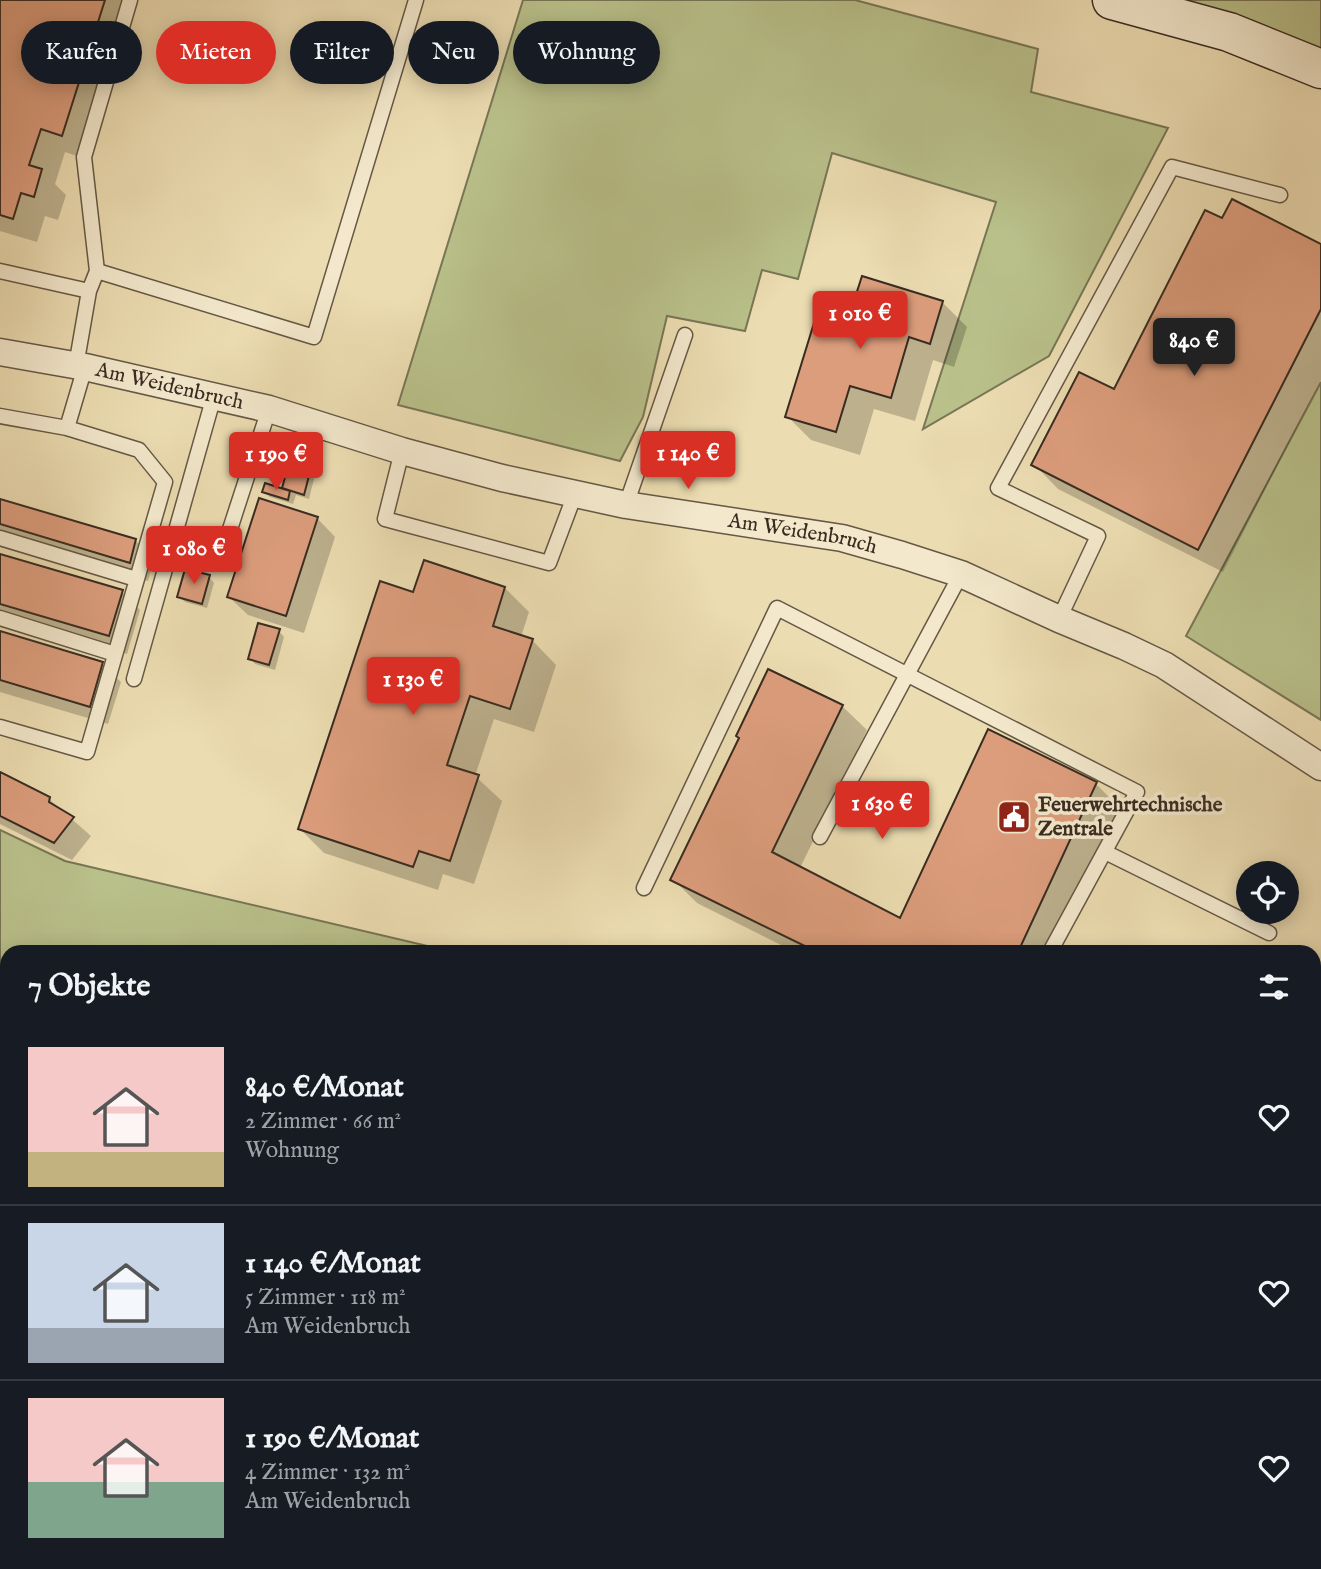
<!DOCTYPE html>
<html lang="de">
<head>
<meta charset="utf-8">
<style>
  :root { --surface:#171b24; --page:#242831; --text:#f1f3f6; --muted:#9ea1a6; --line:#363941; --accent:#d93025 }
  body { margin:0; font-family:"IM FELL English",serif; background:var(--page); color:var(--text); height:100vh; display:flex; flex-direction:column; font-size:26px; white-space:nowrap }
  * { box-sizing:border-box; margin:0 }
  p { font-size:23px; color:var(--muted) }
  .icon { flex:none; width:38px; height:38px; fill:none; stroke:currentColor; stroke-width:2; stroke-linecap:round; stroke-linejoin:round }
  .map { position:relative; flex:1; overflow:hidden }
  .side { position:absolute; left:0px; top:945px; width:1321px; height:625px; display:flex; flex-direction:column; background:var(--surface); border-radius:21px 21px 0 0; box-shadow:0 4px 18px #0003 }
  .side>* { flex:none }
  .banner { position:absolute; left:21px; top:21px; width:700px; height:63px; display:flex; gap:14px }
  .buttons { position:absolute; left:1236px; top:861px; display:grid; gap:14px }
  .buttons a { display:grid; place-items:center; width:63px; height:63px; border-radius:50%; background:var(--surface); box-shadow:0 4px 18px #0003; font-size:35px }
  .price { position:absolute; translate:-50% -60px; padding:0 16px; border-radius:7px; background:var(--accent); color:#fff; font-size:23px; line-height:46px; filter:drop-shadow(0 2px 4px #0008) }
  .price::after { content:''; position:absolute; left:50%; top:42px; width:21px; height:16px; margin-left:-10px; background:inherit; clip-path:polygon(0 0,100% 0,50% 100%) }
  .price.selected { background:#222; color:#fff }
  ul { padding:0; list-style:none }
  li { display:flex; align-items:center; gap:21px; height:175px; padding:0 28px }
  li+li { border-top:2px solid var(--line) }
  li span { display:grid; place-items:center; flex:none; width:196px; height:140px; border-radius:0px; color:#555 }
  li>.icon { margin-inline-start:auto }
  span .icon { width:84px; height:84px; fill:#fffc; stroke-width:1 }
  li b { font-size:30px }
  h2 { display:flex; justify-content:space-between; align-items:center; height:84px; padding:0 28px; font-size:30px }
  .chip { padding:0 24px; border-radius:32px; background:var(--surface); box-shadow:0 4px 18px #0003; font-size:24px; line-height:63px }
  .chip.selected { background:var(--accent); color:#fff }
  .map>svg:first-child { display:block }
  .green { fill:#b9c08a; stroke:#787656; stroke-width:2 }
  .shadow { fill:#0003 }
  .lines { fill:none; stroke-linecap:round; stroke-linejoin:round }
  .stream { stroke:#74817a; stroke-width:9 }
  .building { fill:#dc9d7c; stroke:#382c21; stroke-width:2 }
  .service-casing { stroke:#655845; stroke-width:17 }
  .minor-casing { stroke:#655845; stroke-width:29 }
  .secondary-casing { stroke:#382c21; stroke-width:41 }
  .service { stroke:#f3e8cc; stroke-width:14 }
  .minor { stroke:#f3e8cc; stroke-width:26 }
  .secondary { stroke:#f3e8cc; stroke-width:38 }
  .labels { text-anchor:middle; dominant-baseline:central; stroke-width:7; stroke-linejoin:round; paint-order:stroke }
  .street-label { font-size:21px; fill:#382c21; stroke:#f3e8cc }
  .poi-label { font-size:21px; font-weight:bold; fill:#382c21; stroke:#f3e8cc; text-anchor:start }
</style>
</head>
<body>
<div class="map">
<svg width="1321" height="1569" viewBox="0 0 1321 1569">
  <rect width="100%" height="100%" fill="#ecdcb1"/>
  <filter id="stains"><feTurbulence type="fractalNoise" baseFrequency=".00286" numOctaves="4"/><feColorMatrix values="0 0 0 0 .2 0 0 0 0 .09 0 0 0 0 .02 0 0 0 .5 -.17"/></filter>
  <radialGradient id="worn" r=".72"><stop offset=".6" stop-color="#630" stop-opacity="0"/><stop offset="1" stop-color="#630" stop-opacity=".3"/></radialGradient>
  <path class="green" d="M523 0H855L1038 49 1031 92 1168 128 1049 356 923 429 996 202 832 153 798 279 762 270 745 331 667 316 643 417 620 461 398 405Z
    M1166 0H1321V51Z
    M1321 382V720L1186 636Z
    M0 830 65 861 453 952H7V1563H1314V1375L1321 1379V1569H0Z"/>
  <path class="shadow" d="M0 0H136L86 159 65 152 55 184 66 195 58 220 45 216 37 242 0 231Z
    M1223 221 1321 246V380L1223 572 1058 489 1034 464 1114 392Z
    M863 278 943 303 967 327 954 367 933 360 915 421 874 409 860 455 811 440 787 416 845 334Z
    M289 468 309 473 314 479 309 499 296 495 293 504 270 497 264 492 283 490Z
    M0 501 136 541 154 559 148 581 0 535Z
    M317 518 335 537 304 633 248 615 229 597Z
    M0 556 122 592 140 610 127 654 0 616Z
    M209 577 214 583 207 608 185 602 179 596Z
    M505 588 529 612 521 637 532 640 556 665 534 732 494 719 475 776 502 801 474 884 443 874 438 890 324 853 300 829 414 594Z
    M279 631 284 637 275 670 255 664 250 658Z
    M0 633 102 664 121 682 108 724 0 692Z
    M842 706 867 730 800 868 901 920 1096 784 1120 808 1052 952H795L697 903 673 879Z
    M0 774 49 799 91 836 72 860 0 824Z"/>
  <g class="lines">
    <path class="stream" d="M0 1124 7 1128
      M505 1563 511 1569"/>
  </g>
  <path class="building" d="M0 0H105L62 136 41 129 29 165 42 169 34 197 21 193 13 219 0 215Z
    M1232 199 1321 244V309L1198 550 1031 465 1079 372 1114 389 1205 210 1222 218Z
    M862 276 943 301 930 344 909 337 891 398 850 386 836 432 785 417 814 323 844 332Z
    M288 466 310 472 304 495 282 488Z
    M265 483 290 491 288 500 262 492Z
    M259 498 318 517 286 616 227 597Z
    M0 499 136 539 130 563 0 524Z
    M0 554 123 590 109 636 0 604Z
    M424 560 505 587 493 626 533 639 510 709 470 696 447 765 479 775 450 861 419 851 413 867 298 829 380 581 413 592Z
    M185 569 210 575 202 604 177 597Z
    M258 623 280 629 269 665 248 659Z
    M0 631 103 662 90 707 0 680Z
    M768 669 843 705 772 852 900 918 988 729 1097 782 1018 952H817L670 880 739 738 736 736Z
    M0 772 50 797 49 802 74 817 54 843 0 816Z"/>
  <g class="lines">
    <defs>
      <path id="service" d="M0 271 89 291
        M97 271 314 337 416 0
        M76 366 89 291 97 271 84 157 130 0
        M0 416 67 428 139 450 165 482 87 752 0 727
        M67 428 85 367
        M402 451 385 519 549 563 575 494
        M626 505 685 335
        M0 538 136 579
        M220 560 269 409
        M0 618 115 654
        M1059 619 1098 536 998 488 1172 167 1280 195
        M134 679 214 396
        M820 837 961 574
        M1105 852 1269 933
        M644 888 777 608 1137 792 1050 952"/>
      <g id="minor">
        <path id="s1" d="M0 352 85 367 269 409 402 451 502 478 626 505 842 538 902 555 961 574 1059 619 1124 646 1164 665 1321 767"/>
      </g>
      <path id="secondary" d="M1112 0 1229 32 1321 69"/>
    </defs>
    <use href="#service" class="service-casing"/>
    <use href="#minor" class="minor-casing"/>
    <use href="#secondary" class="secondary-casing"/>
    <use href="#service" class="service"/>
    <use href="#minor" class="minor"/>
    <use href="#secondary" class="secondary"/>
  </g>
  <defs>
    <symbol id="civic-square" viewBox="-11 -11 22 22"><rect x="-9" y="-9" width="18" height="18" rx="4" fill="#8f2418" stroke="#f3e8cc"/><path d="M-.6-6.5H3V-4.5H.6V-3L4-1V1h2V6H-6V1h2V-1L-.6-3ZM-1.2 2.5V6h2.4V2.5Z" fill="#fff"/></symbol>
  </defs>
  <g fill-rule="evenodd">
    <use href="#civic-square" x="995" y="798" width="38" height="38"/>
  </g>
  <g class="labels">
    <g class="street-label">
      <text stroke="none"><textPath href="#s1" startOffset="173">Am Weidenbruch</textPath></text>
      <text stroke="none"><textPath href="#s1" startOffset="824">Am Weidenbruch</textPath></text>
    </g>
    <g class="poi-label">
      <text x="1038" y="805">Feuerwehrtechnische<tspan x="1038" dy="24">Zentrale</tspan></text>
    </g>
  </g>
  <rect width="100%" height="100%" filter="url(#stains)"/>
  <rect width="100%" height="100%" fill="url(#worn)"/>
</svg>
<div class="buttons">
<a><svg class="icon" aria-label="locate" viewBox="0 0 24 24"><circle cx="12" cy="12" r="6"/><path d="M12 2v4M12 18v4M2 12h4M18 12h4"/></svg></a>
</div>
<b class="price" style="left:860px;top:351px">1 010 €</b>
<b class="price selected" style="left:1194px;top:378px">840 €</b>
<b class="price" style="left:688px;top:491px">1 140 €</b>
<b class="price" style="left:276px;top:492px">1 190 €</b>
<b class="price" style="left:194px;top:586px">1 080 €</b>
<b class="price" style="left:413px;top:717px">1 130 €</b>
<b class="price" style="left:882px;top:841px">1 630 €</b>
<div class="banner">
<a class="chip">Kaufen</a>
<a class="chip selected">Mieten</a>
<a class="chip">Filter</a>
<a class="chip">Neu</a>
<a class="chip">Wohnung</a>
</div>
<section class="side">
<h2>7 Objekte<svg class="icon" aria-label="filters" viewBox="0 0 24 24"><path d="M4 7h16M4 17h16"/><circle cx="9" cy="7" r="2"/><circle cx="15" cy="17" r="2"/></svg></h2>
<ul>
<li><span style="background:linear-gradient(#f6c9c9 75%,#c2b280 0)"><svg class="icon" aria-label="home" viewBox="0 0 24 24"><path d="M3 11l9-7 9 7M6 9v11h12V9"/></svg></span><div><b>840 €/Monat</b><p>2 Zimmer · 66 m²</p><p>Wohnung</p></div><svg class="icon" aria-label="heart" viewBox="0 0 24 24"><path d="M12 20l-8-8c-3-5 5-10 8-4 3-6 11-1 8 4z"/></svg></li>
<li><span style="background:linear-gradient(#c9d6e8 75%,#9aa5b1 0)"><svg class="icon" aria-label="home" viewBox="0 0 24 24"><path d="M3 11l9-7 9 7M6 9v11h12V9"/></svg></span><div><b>1 140 €/Monat</b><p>5 Zimmer · 118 m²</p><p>Am Weidenbruch</p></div><svg class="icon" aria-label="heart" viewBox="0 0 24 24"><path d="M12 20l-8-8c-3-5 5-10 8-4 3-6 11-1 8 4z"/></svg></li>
<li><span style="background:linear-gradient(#f6c9c9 60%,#7fa58c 0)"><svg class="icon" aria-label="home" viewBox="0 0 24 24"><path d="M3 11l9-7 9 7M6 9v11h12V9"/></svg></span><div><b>1 190 €/Monat</b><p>4 Zimmer · 132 m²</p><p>Am Weidenbruch</p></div><svg class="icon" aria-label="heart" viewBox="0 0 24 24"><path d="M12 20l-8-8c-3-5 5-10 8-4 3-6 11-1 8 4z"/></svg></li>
</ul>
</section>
</div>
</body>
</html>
